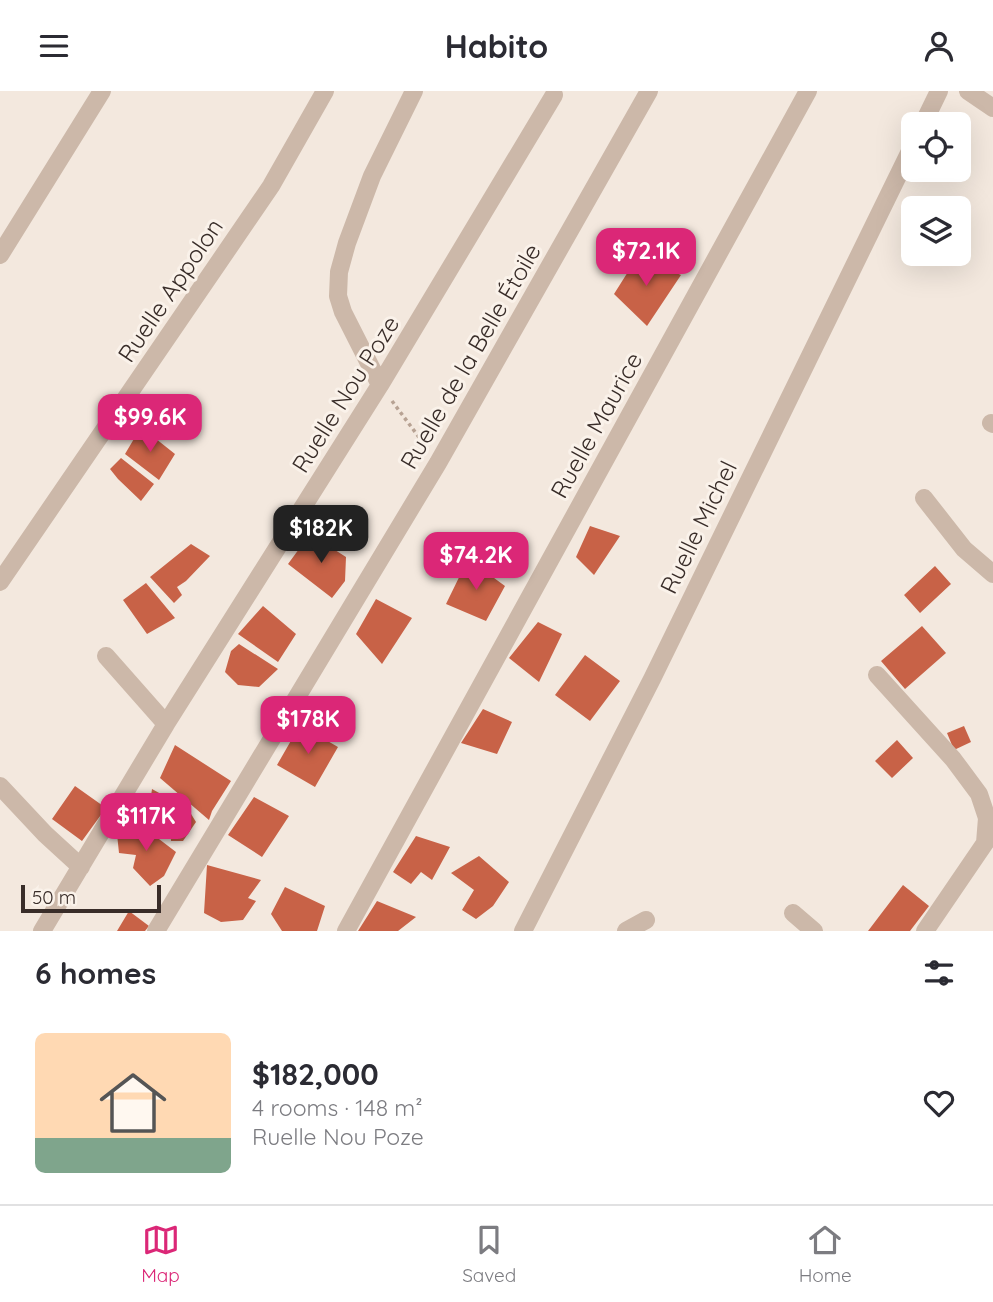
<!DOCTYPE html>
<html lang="en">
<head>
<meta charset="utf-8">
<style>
  :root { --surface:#fff; --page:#f2f2f3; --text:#2b2b33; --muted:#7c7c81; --line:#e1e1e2; --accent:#db2777 }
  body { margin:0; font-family:Quicksand,sans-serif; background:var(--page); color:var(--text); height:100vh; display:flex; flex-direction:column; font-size:26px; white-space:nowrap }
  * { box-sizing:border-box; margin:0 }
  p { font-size:23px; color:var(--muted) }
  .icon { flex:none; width:38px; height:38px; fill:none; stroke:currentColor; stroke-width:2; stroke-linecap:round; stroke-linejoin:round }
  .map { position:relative; height:840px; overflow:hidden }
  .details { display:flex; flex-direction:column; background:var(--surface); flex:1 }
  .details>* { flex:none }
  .buttons { position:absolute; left:901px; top:21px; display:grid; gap:14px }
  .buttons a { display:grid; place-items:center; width:70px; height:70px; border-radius:10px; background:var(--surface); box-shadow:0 7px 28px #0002; font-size:35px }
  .scale { position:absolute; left:21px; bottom:18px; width:140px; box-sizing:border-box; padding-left:7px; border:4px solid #392d29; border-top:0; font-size:19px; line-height:24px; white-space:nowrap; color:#392d29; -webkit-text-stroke:5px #faf2ea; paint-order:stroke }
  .price { position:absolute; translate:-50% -60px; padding:0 16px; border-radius:14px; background:var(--accent); color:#fff; font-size:23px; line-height:46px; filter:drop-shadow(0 2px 4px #0008) }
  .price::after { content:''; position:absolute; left:50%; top:42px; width:21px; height:16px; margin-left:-10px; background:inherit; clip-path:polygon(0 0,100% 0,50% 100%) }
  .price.selected { background:#222; color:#fff }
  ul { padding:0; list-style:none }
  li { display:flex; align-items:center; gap:21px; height:175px; padding:0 35px }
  li span { display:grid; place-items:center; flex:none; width:196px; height:140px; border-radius:10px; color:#555 }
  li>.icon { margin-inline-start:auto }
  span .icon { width:84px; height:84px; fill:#fffc; stroke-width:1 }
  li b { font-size:30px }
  h2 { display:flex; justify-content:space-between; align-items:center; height:84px; padding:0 35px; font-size:30px }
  header { display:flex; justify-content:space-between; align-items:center; height:91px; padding:0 35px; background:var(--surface); font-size:32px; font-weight:800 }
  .tabs { display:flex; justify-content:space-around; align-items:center; height:98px; border-top:2px solid var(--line); background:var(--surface); font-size:19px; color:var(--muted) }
  .tabs a { display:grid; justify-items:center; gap:4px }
  .tabs .selected { color:var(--accent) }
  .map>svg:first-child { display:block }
  .building { fill:#c86247 }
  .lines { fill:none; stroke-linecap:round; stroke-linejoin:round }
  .path { stroke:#b7a293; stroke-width:3.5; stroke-dasharray:3.5 3.5; stroke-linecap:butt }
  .minor { stroke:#ccb8a9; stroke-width:18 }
  .labels { text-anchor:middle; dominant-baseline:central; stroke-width:6; stroke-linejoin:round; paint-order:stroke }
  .street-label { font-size:24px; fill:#392d29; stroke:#faf2ea }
</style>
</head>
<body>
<header><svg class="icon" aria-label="menu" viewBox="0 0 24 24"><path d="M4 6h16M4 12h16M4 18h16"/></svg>Habito<svg class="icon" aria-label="person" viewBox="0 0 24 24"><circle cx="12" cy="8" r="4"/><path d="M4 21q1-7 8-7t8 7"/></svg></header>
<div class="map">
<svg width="993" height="840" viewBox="0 0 993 840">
  <rect width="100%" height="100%" fill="#f3e8de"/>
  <path class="building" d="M638 165 681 184 647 235 614 203Z
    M141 336 175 363 159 389 125 363Z
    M121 367 154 393 141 410 118 388 110 378Z
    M590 435 620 445 594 484 576 466Z
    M310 443 346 466 345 490 332 507 288 473Z
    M191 453 210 465 186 490 177 496 182 504 174 512 150 486Z
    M468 468 505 495 486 530 446 513Z
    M935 475 951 493 920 522 904 504Z
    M146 492 175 527 147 543 123 509Z
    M376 508 412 527 382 573 356 543Z
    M263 515 296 543 278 571 238 543Z
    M538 531 562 543 539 591 509 567Z
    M922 535 946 562 905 598 881 570Z
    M239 553 278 578 259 596 238 594 225 581 231 560Z
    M585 564 620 590 590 630 555 604Z
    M483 618 512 631 497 663 461 652Z
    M300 634 338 656 315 696 277 674Z
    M964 635 971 651 954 659 947 642Z
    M897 649 913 667 892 687 875 670Z
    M175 654 231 690 212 720 209 729 160 687Z
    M75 695 106 717 82 750 52 728Z
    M152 698 188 718 196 731 183 750H171L170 737 148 726Z
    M254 706 289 725 262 766 228 744Z
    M138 732 176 761 164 785 150 795 133 777 136 764 119 762 117 743Z
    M416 745 450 756 432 789 421 781 411 793 393 781Z
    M479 765 509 791 493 815 476 828 462 819 474 799 451 782Z
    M207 774 261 789 248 807 256 810 243 829 221 831 204 822Z
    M903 794 929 815 910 840H868Z
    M285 796 325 815 317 840H282L271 823Z
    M377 810 416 826 398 840H358Z
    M129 820 149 835 145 840H117Z"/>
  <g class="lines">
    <path class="path" d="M392 310 427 357"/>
    <path class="minor" d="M968 0 993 17
      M923 33 939 0
      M0 164 102 0
      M380 294 343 221 338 205 339 181 347 152 372 85 414 0
      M991 332 993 333
      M924 407 964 458 993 483
      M0 491 271 95 325 0
      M106 565 166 633
      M877 584 953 668 979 703 987 727 985 752 925 840
      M0 695 45 743 81 776
      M793 822 814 840
      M42 840 166 633 380 294 554 4
      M156 840 438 372 649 0
      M346 840 808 0
      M523 840 652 588 914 52
      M626 840 646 829"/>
  </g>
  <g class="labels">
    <g class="street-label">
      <text transform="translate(170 199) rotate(-56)">Ruelle Appolon</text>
      <text transform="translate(470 265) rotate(-60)">Ruelle de la Belle Étoile</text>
      <text transform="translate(345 303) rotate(-58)">Ruelle Nou Poze</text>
      <text transform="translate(596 334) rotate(-61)">Ruelle Maurice</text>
      <text transform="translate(698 436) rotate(-64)">Ruelle Michel</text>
    </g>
  </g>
</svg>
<div class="buttons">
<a><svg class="icon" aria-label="locate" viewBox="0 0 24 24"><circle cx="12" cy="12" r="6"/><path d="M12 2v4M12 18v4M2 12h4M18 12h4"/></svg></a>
<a><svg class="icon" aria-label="layers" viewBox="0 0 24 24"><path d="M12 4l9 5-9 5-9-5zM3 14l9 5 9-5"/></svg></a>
</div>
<div class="scale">50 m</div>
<b class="price" style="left:646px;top:197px">$72.1K</b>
<b class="price" style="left:150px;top:363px">$99.6K</b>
<b class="price selected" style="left:321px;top:474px">$182K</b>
<b class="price" style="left:476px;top:501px">$74.2K</b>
<b class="price" style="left:308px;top:665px">$178K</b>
<b class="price" style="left:146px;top:762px">$117K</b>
</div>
<section class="details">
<h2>6 homes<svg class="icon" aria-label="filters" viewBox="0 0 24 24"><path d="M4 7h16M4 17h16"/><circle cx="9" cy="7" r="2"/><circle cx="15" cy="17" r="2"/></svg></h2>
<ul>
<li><span style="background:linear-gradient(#ffd9b3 75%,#7fa58c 0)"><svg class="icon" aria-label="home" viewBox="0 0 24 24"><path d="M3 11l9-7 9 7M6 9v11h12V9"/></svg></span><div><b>$182,000</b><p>4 rooms · 148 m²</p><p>Ruelle Nou Poze</p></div><svg class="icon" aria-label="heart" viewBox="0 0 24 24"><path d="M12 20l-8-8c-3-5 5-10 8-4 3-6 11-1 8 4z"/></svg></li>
</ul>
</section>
<nav class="tabs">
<a class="selected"><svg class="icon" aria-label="map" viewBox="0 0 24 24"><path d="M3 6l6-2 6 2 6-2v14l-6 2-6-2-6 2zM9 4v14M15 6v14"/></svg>Map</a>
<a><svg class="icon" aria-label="saved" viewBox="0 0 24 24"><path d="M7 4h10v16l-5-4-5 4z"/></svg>Saved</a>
<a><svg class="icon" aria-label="home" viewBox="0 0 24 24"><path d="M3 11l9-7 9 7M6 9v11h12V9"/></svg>Home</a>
</nav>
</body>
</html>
